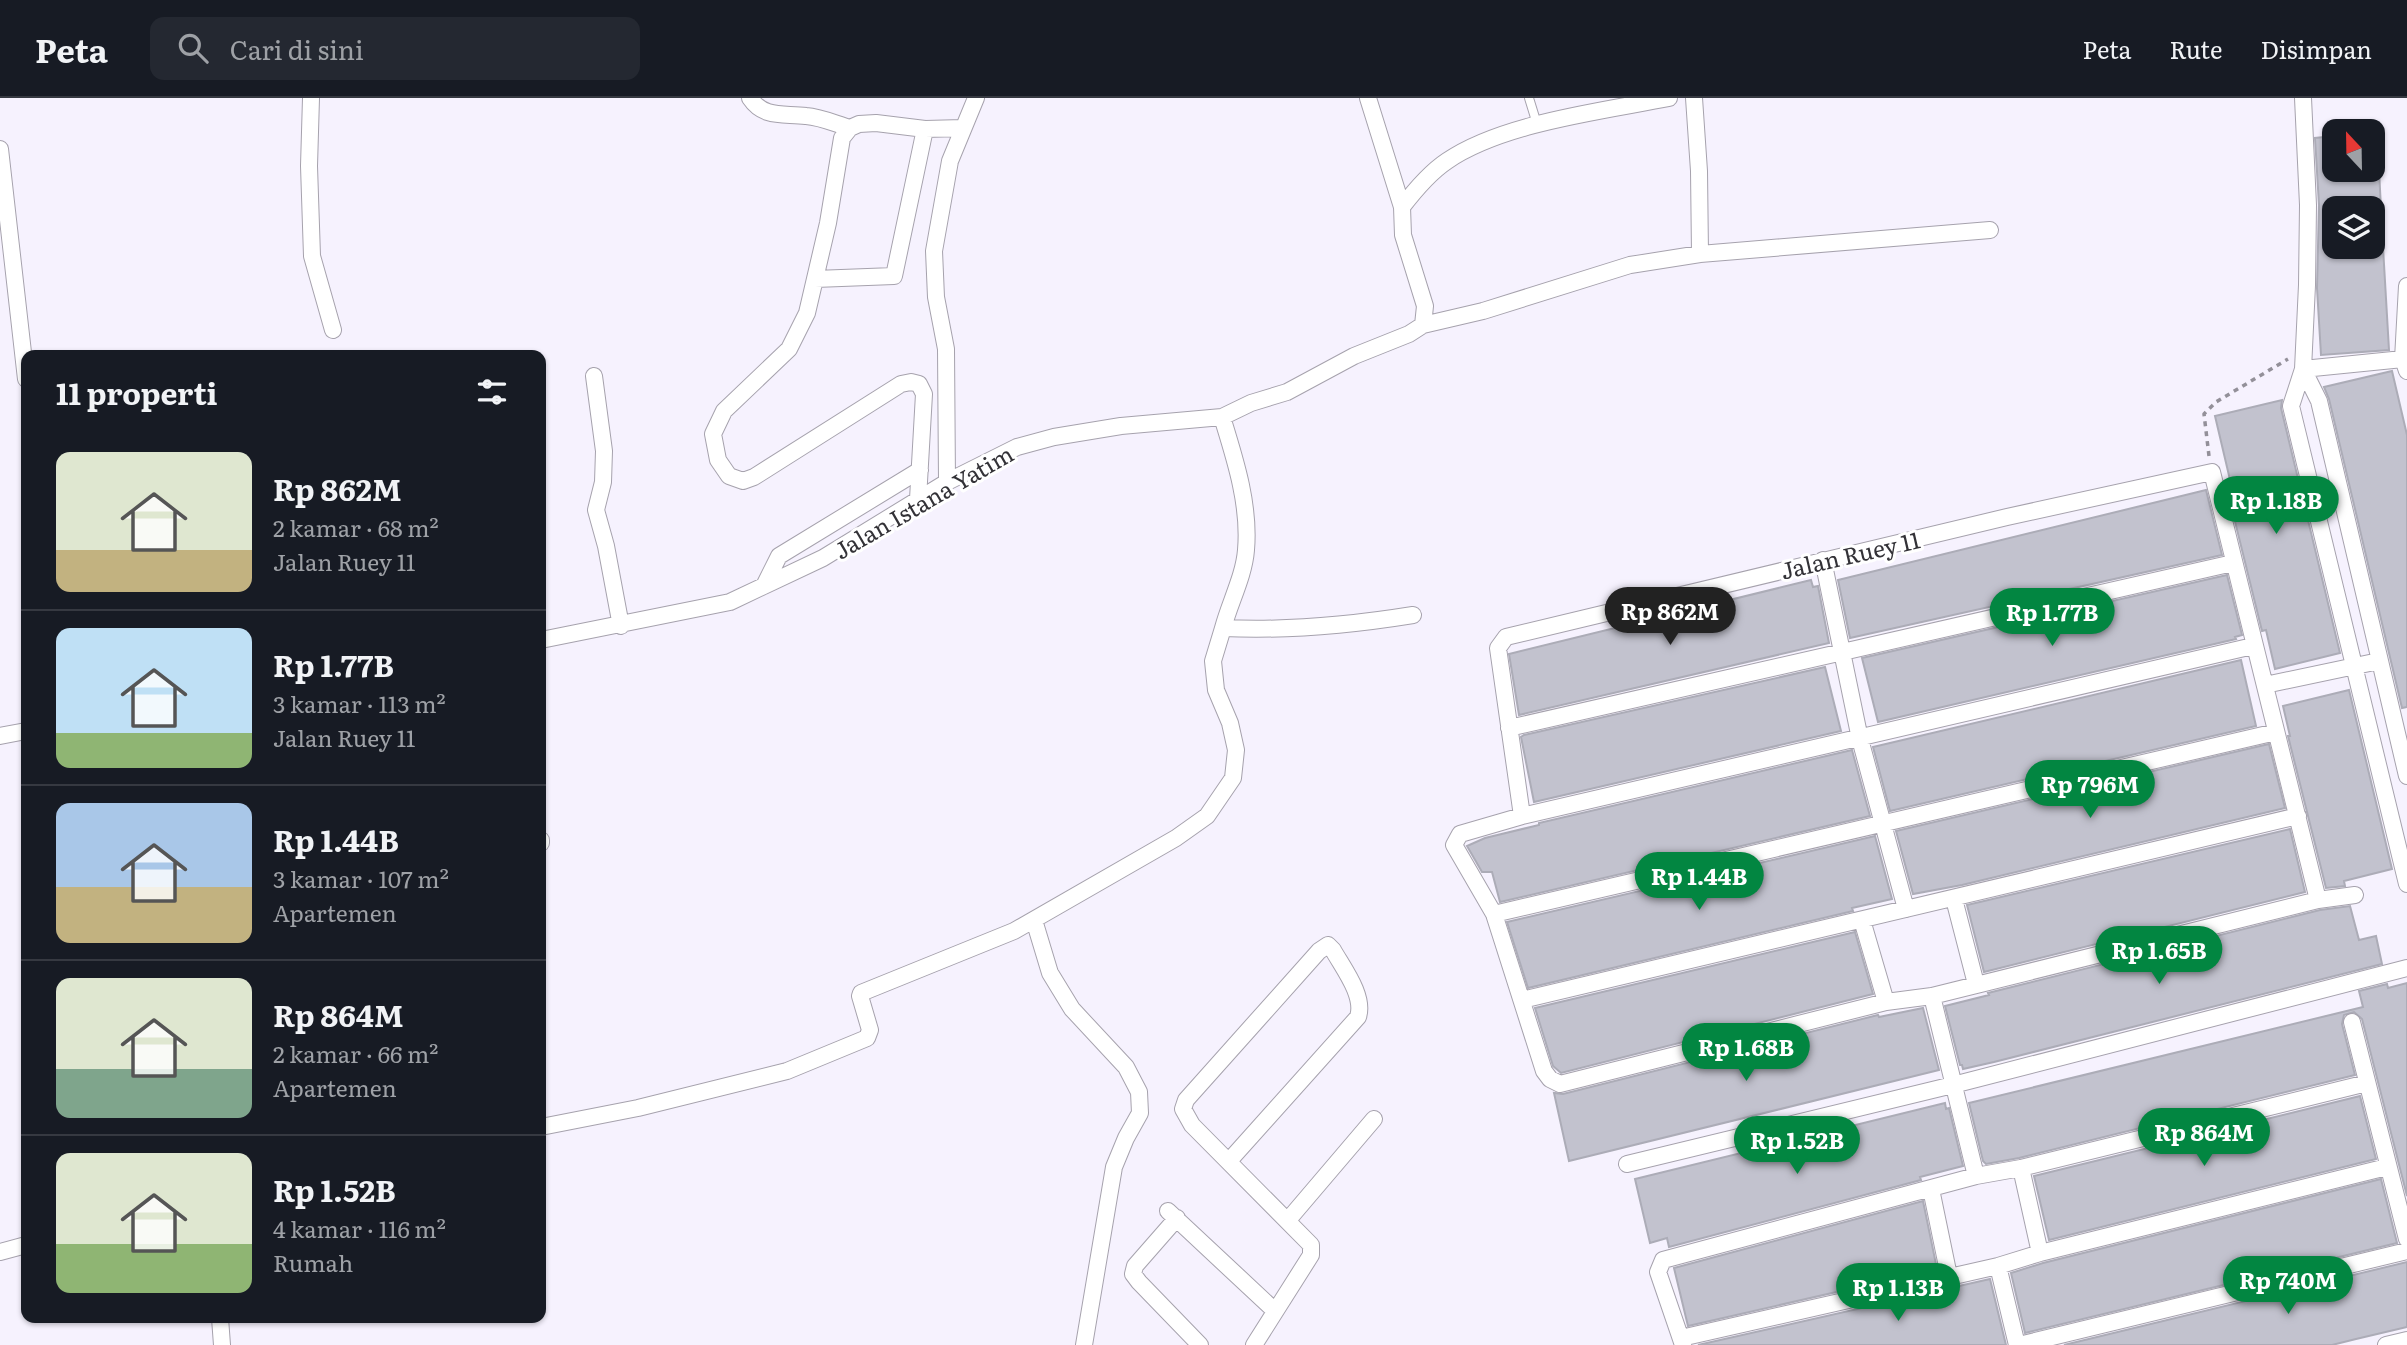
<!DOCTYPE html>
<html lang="id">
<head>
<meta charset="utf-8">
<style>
  :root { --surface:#171b24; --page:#242831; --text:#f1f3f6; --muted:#9ea1a6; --line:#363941; --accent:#028641 }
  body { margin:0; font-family:Literata,serif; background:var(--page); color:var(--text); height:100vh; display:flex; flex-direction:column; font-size:26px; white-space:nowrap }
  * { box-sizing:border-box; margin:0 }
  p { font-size:23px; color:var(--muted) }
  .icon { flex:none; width:38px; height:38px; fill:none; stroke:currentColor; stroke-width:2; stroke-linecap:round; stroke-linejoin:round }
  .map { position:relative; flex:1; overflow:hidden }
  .side { position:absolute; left:21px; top:252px; width:525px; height:973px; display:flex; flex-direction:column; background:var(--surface); border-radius:14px; box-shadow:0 2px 5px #0004 }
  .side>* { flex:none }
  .needle { width:46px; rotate:338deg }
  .fabs { position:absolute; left:2322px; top:21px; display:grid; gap:14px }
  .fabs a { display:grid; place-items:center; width:63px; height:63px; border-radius:14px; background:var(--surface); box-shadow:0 2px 5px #0004; font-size:35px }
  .price { position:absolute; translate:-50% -60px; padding:0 16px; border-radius:24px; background:var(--accent); color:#fff; font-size:23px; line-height:46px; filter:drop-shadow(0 2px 4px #0008) }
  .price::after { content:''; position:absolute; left:50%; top:42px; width:21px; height:16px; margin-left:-10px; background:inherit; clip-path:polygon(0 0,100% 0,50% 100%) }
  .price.current { background:#222; color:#fff }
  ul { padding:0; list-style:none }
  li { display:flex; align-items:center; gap:21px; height:175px; padding:0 35px }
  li+li { border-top:2px solid var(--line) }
  li span { display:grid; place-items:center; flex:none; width:196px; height:140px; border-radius:14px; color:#555 }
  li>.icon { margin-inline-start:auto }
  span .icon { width:84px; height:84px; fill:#fffc; stroke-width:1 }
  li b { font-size:30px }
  h2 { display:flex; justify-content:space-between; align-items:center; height:84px; padding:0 35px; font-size:30px }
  header { display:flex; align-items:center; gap:42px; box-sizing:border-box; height:98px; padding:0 35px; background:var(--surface); border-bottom:2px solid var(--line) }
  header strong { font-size:33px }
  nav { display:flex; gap:38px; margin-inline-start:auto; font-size:24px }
  .search { width:490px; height:63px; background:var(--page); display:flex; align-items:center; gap:18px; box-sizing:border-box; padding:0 24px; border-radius:14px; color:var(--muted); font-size:26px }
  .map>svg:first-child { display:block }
  .building { fill:#c2c2ce; stroke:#acacb7; stroke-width:2 }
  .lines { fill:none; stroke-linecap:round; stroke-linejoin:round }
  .service-casing { stroke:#a6a2ad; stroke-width:10 }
  .minor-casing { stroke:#a6a2ad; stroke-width:18 }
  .path { stroke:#939099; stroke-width:3.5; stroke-dasharray:5 5; stroke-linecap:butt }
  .service { stroke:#fff; stroke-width:8 }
  .minor { stroke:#fff; stroke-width:16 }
  .labels { text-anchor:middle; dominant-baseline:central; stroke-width:6; stroke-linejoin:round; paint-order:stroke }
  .street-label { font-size:23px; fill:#333237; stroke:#fff }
</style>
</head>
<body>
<header>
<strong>Peta</strong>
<div class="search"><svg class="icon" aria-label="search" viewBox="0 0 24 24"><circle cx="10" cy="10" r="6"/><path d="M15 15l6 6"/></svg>Cari di sini</div>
<nav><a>Peta</a><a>Rute</a><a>Disimpan</a></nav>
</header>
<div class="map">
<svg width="2407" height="1247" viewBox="0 0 2407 1247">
  <rect width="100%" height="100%" fill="#f6f2fe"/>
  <path class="building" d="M2334 38V72H2379L2381 110H2334V149H2383L2389 252 2321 257 2317 190 2319 107 2315 40Z
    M2392 273 2407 337V609L2402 610 2329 301 2324 289Z
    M2282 302 2281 310 2340 555 2275 571 2266 532 2262 533 2226 387 2231 386 2215 318Z
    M2206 392 2222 457 1850 540 1838 482Z
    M2227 477 2242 537 2235 539 2236 541 1878 624 1862 560Z
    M1811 482 1813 489 1818 488 1829 545 1519 617 1509 556Z
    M2241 562 2256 628 1890 713 1873 649Z
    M1825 569 1841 633 1534 704 1521 639 1524 637Z
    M2349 592 2392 771 2344 783 2345 788 2326 790 2288 638H2290L2283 608Z
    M2269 646 2285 710 1962 787 1913 796 1896 733Z
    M1852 652 1870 718 1500 804 1492 774H1482L1467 748 1485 740 1539 727V725Z
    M2290 731 2305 794 1984 874 1967 807Z
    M1875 738 1892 801 1852 810 1853 813 1528 890 1507 824Z
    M2350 808 2359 842 2376 838 2382 866 1994 964 1963 971 1962 967H1960L1945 908 1989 897 1988 895 2320 812Z
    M1855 834 1873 896 1561 975 1553 968 1535 910Z
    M2407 885V1098L2362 921 2354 914 2344 917 2342 926 2355 977 2019 1060 1986 1066 1983 1063 1969 1005 2363 909 2359 893 2387 886 2388 890Z
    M1923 910 1939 972 1569 1063 1554 995 1563 996 1878 917 1879 919Z
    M2360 998 2376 1061 2049 1142 2034 1078Z
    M1945 1005 1946 1011 1949 1010 1963 1068 1920 1079 1921 1082 1669 1149 1667 1140 1650 1145 1635 1081Z
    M2381 1081 2397 1145 2025 1235 2011 1175 2043 1165Z
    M1923 1103 1937 1171 1688 1228 1674 1170Z
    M2407 1164V1229L2356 1241 2332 1247H2064Z
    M1990 1181 2006 1247H1698Z"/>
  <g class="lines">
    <defs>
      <path id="service" d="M1529 0 1537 26"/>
      <path id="minor" d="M311 0 309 68 312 158 333 232
        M750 0C764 21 784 15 806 18 821 19 836 26 850 30
        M1368 0 1402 109
        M1694 0 1699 73 1700 156
        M2303 0 2308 107 2307 187 2303 271 2291 308 2407 786
        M0 51 26 281
        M815 181 894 178 925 31
        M2407 188 2403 261 2407 273
        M1423 227 1483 213 1630 167 1700 156 1990 132
        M2303 271 2319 303 2407 678
        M2303 271 2403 261
        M594 278 604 353 603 384 596 412 606 448 621 528
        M1222 319C1235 361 1250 407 1246 452 1244 478 1230 504 1223 530 1286 533 1351 527 1413 517
        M947 384 946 251 936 199 934 153 950 63 976 0
        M918 401 924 296 919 286 911 284 901 286 754 379 743 383 729 378 718 362 713 336 724 313 789 251 807 215 828 125 842 40 850 30 859 26 876 25 925 31 963 30
        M1823 462 1860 641 1906 811
        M764 488 779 458 920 372
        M541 542 730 504 823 460 947 384 1017 349 1054 339 1121 328 1222 319 1251 305 1287 294 1354 258 1409 236 1423 227 1425 208 1403 137 1402 109C1415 92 1429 75 1447 63 1502 25 1603 13 1669 0
        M2253 548 1522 718 1460 736 1454 747 1494 816 1544 973 1550 981 1560 986 1886 904 1932 898 2318 802 2355 797
        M2265 587 2379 563
        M1509 630 2233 465
        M0 638 26 633
        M1522 718 1498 550 1506 539 2007 419 2212 374 2318 802
        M541 742V745
        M1954 801 1976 886
        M1494 816 2276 634
        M1034 822 1050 875 1072 911 1126 969 1139 994 1140 1015 1126 1040 1114 1069 1084 1247
        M1862 822 1886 904
        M1932 898 1976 1078
        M1522 902 2298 718
        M2352 924 2407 1141
        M541 1029 638 1010 787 973 867 940 870 932 860 898 861 895 1014 833 1176 740 1207 718 1233 680 1236 652 1230 625 1216 592 1213 563 1223 530
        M1229 1063 1358 919C1365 898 1343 870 1333 852L1328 847 1319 853 1186 1002 1183 1011 1192 1027 1311 1147V1157L1254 1247
        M1627 1066 1953 987 2407 870
        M2021 1070 2040 1155
        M1931 1091 1949 1178
        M1168 1113 1275 1213
        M1177 1120 1135 1168 1133 1176 1139 1184 1200 1247
        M1288 1122 1374 1021
        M0 1154 26 1147
        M1998 1168 2017 1247
        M220 1220 222 1247
        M1681 1240 1998 1168 2040 1155 2387 1069
        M1683 1247 1658 1174 1663 1162 1976 1078 2021 1070 2367 985
        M2019 1247 2407 1153
        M2386 1247 2407 1242"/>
    </defs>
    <use href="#service" class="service-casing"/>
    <use href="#minor" class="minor-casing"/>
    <path class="path" d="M2209 358 2204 316 2216 304 2288 261"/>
    <use href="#service" class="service"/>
    <use href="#minor" class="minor"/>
  </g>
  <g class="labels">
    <g class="street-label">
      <text transform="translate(923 403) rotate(-30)">Jalan Istana Yatim</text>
      <text transform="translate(1850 456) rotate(-13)">Jalan Ruey 11</text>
    </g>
  </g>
</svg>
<div class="fabs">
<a><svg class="needle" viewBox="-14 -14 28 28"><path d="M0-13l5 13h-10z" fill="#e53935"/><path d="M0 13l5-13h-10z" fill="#9ea1a6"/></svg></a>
<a><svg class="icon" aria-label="layers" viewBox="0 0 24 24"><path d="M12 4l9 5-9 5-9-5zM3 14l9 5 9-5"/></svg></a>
</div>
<b class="price" style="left:2276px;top:438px">Rp 1.18B</b>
<b class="price current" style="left:1670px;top:549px">Rp 862M</b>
<b class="price" style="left:2052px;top:550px">Rp 1.77B</b>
<b class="price" style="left:2090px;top:722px">Rp 796M</b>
<b class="price" style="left:1699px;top:814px">Rp 1.44B</b>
<b class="price" style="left:2159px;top:888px">Rp 1.65B</b>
<b class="price" style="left:1746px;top:985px">Rp 1.68B</b>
<b class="price" style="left:2204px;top:1070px">Rp 864M</b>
<b class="price" style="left:1797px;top:1078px">Rp 1.52B</b>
<b class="price" style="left:2288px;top:1218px">Rp 740M</b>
<b class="price" style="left:1898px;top:1225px">Rp 1.13B</b>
<section class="side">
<h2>11 properti<svg class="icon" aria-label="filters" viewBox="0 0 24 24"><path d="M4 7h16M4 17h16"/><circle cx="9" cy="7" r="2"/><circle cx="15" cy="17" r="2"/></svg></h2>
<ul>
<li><span style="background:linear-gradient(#dfe7d0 70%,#c2b280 0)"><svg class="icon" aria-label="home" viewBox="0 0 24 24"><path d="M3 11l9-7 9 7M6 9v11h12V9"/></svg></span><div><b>Rp 862M</b><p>2 kamar · 68 m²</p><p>Jalan Ruey 11</p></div></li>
<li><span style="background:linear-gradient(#bfe0f5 75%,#8fb573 0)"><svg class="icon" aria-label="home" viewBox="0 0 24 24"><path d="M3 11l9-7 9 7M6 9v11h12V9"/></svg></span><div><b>Rp 1.77B</b><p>3 kamar · 113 m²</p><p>Jalan Ruey 11</p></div></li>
<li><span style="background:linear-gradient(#a9c7e8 60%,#c2b280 0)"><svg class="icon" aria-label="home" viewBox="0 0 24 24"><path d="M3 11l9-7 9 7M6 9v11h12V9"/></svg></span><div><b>Rp 1.44B</b><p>3 kamar · 107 m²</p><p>Apartemen</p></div></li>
<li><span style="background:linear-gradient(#dfe7d0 65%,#7fa58c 0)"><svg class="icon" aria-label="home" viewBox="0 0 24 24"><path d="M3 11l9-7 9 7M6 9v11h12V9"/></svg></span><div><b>Rp 864M</b><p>2 kamar · 66 m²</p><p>Apartemen</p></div></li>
<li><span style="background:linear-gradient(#dfe7d0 65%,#8fb573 0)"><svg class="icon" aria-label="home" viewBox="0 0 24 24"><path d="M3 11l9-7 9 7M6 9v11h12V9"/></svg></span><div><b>Rp 1.52B</b><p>4 kamar · 116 m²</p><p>Rumah</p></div></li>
</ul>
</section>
</div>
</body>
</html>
